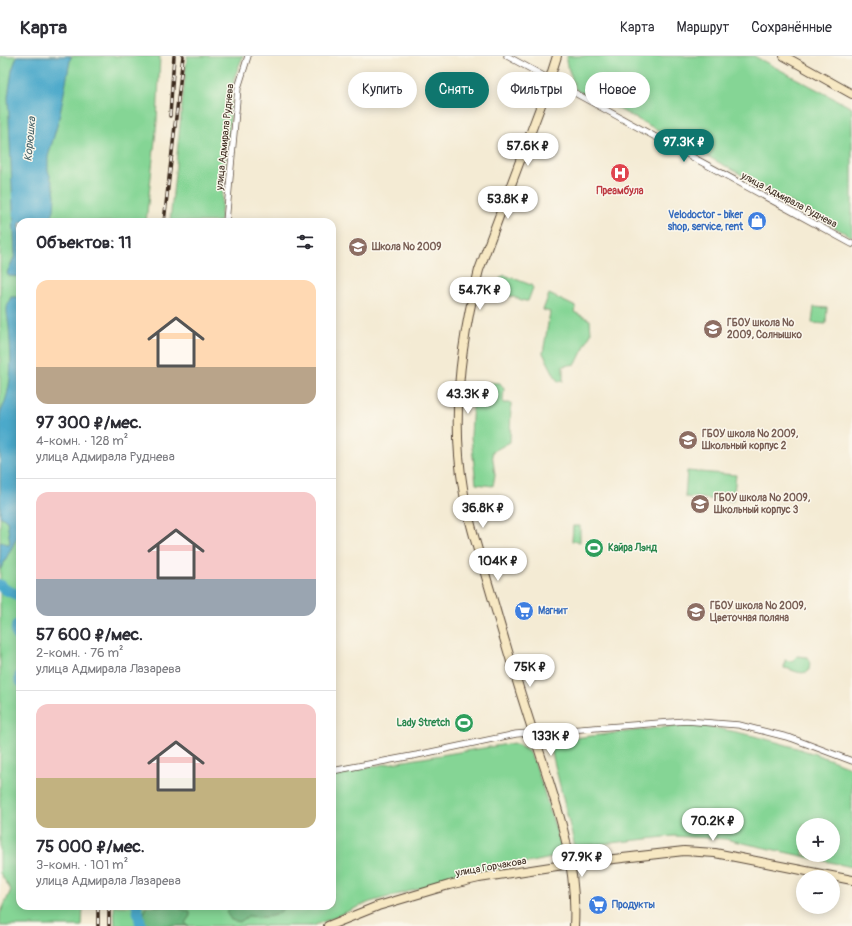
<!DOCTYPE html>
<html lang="ru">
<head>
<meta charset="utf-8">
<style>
  :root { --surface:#fff; --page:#f2f2f3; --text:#2b2b33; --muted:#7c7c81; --line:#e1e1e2; --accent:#0f766e }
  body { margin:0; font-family:Pangolin,sans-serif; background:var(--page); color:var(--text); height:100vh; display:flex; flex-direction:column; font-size:15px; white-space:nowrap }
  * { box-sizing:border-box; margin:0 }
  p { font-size:13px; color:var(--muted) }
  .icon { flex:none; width:22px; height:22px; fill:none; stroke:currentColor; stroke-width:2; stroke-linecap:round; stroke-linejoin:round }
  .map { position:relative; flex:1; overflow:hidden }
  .drawer { position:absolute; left:16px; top:162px; width:320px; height:692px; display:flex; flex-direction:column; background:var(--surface); border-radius:12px; box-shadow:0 2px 10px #0003 }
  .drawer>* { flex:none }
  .hud { position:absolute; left:348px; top:16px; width:380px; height:36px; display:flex; gap:8px }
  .fabs { position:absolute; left:796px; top:762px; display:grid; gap:8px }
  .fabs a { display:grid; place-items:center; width:44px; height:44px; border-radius:50%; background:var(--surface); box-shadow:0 2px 10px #0003; font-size:20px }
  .price { position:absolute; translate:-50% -34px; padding:0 9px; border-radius:14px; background:#fff; color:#222; font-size:13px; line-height:26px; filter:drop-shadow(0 1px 2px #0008) }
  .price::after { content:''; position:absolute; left:50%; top:24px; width:12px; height:9px; margin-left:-6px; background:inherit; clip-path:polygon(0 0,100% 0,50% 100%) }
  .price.active { background:var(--accent); color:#fff }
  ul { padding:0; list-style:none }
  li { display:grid; align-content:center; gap:8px; height:212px; padding:0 20px }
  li+li { border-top:1px solid var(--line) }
  li span { display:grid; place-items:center; height:124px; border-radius:12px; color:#555 }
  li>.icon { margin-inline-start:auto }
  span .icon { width:72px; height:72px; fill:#fffc; stroke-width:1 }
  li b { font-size:17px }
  h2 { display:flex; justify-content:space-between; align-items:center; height:48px; padding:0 20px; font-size:17px }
  .chip { padding:0 14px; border-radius:18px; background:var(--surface); box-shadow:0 2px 10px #0003; font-size:14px; line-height:36px }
  .chip.active { background:var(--accent); color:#fff }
  header { display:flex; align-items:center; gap:24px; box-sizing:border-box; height:56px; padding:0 20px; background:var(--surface); border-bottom:1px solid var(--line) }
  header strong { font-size:19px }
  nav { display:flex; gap:22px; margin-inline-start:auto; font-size:14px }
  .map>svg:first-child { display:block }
  .green { fill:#85d595; stroke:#60805a; fill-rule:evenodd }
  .forest { fill:#6cb67e; stroke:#54704e }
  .water { fill:#4ba9ca; stroke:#436a74 }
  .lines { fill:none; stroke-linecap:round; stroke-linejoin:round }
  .river { stroke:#4ba9ca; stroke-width:11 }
  .street-casing { stroke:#574739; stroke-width:7 }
  .secondary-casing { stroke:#574739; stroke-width:10 }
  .street { stroke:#fff; stroke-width:5.5 }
  .secondary { stroke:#f7e8c3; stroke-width:8 }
  .rail-casing { stroke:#3b2a1e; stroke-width:3.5 }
  .rail { stroke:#fbf7ec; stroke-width:2; stroke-dasharray:6; stroke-linecap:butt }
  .labels { text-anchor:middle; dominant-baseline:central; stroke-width:3; stroke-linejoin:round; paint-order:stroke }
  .street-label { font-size:10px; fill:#3b2a1e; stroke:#fbf7ec }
  .health-label { font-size:10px; font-weight:bold; fill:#be3a42; stroke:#fbf7ec }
  .shop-label { font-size:10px; font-weight:bold; fill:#366cbe; stroke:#fbf7ec; text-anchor:start }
  .education-label { font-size:10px; font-weight:bold; fill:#785e54; stroke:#fbf7ec; text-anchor:start }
  .leisure-label { font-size:10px; font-weight:bold; fill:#27864d; stroke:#fbf7ec; text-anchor:start }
  .water-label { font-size:11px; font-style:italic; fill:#415d63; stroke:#fbf7ec }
</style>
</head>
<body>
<header>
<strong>Карта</strong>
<nav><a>Карта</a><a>Маршрут</a><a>Сохранённые</a></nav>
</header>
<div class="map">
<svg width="852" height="870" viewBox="0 0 852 870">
  <rect width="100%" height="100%" fill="#fbf7ec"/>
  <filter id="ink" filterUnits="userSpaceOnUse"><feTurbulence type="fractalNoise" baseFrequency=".025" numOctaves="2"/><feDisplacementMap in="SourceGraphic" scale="8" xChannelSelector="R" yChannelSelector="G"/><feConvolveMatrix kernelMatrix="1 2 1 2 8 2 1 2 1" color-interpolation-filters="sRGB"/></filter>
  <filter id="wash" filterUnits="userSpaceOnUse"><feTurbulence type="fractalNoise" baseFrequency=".012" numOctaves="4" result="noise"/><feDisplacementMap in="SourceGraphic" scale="16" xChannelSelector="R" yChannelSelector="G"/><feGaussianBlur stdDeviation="0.9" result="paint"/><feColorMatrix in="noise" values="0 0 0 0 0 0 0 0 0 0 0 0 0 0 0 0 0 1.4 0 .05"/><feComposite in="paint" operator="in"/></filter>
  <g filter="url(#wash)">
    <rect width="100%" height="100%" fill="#f4ebd4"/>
    <path class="green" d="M0 0H160L157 66 146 166H20V850H83L82 870H0V858L11 834 0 817Z
      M187 0H243L234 22 220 166H170Z
      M567 0H754L852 52V181L733 114 592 39 591 42 576 34 566 6Z
      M505 219 531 229 533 232 528 245H525L498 236 497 232 501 221Z
      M549 238 576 251 574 256 590 264 591 277 576 308 563 310V325L558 326 543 297 550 256 543 254Z
      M814 251 827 252 826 268 812 267Z
      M474 326 500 327 504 333 503 347H511L510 386 492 396 495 419 493 430 476 428 471 381Z
      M687 415 736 419 733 445 685 441Z
      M573 470H580V486L572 485Z
      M797 600 807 601 810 605 809 615C800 620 793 613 784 612L785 604 792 605Z
      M692 668C747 676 801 691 852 712V811L725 783 673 780 575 791 549 685ZM803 769H833V799H803Z
      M514 687 527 693 535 707 561 790 556 801 470 819 370 846 313 870H115L114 850H332V717Z"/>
    <path class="forest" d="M146 850H179L180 853 190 855V860L185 867 189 870H146L143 861Z
      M230 850H285C277 864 261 861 248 860L240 866 231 864 226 856Z"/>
    <path class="water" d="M17 0H71L59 63 48 101V114L54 132 55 140 54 154 50 166H20V221L9 220 7 217 15 199 8 41 12 14Z
      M11 241H20V476L0 514V486L8 488 10 487 7 465 0 460V357C14 331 11 300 9 271 8 258 4 254 11 241Z"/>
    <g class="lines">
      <path class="river" d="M0 529 4 533 20 540
        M20 568 17 569 16 576 20 585
        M20 620V625
        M137 850 141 870"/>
    </g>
  </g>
  <g filter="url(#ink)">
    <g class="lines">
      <defs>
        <path id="street" d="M507 0 852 188
          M226 166 238 32 248 0
          M332 715 417 699 516 678 686 665 739 669 791 682 852 705"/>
        <path id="secondary" d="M557 0 544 41 479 214C461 284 451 361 463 432 468 466 480 500 490 534 504 582 518 631 534 679 554 741 578 804 574 870
          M784 0 852 38
          M328 870 378 850 449 829 479 822 570 808 684 795 715 797 852 824"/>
      </defs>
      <use href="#street" class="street-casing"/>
      <use href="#secondary" class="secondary-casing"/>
      <use href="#street" class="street"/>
      <use href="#secondary" class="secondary"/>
      <defs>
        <path id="rail" d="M170 60 174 0
          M164 166 183 0
          M98 850V870
          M109 850V870"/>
      </defs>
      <use href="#rail" class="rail-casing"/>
      <use href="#rail" class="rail"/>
    </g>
  </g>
  <defs>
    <symbol id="hospital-disc" viewBox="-11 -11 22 22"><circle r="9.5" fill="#e0444e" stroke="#fbf7ec"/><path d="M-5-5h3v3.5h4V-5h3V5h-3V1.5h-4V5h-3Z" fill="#fff"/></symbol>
    <symbol id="shop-disc" viewBox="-11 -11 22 22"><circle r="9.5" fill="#3f7fe0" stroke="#fbf7ec"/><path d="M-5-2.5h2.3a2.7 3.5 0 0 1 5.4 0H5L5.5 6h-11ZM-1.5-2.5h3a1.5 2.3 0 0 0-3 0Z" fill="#fff"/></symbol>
    <symbol id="school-disc" viewBox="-11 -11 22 22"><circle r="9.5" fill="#8d6e63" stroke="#fbf7ec"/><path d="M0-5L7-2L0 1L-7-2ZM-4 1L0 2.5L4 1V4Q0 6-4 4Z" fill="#fff"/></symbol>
    <symbol id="stadium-disc" viewBox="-11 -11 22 22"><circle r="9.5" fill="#2e9e5b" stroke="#fbf7ec"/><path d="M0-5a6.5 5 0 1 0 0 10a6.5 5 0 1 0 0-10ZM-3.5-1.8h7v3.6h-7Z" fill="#fff"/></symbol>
    <symbol id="supermarket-disc" viewBox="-11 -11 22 22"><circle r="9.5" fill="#3f7fe0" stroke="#fbf7ec"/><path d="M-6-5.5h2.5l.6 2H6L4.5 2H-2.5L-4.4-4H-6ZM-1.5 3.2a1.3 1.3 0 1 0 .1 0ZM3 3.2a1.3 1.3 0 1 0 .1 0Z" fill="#fff"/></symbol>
  </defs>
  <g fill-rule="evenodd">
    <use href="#hospital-disc" x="609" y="106" width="22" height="22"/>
    <use href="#shop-disc" x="746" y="154" width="22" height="22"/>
    <use href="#school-disc" x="347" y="180" width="22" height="22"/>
    <use href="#school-disc" x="702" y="262" width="22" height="22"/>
    <use href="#school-disc" x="677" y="373" width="22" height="22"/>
    <use href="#school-disc" x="689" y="437" width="22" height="22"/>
    <use href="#stadium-disc" x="583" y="481" width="22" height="22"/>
    <use href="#supermarket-disc" x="513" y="544" width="22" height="22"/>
    <use href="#school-disc" x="685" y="545" width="22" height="22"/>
    <use href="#stadium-disc" x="453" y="656" width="22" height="22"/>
    <use href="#supermarket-disc" x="587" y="838" width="22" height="22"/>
  </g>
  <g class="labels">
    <g class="street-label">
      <text transform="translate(225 81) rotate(-84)">улица Адмирала Руднева</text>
      <text transform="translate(789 144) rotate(28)">улица Адмирала Руднева</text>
      <text transform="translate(491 811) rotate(-10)">улица Горчакова</text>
    </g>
    <g class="health-label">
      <text x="620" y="135">Преамбула</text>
    </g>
    <g class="shop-label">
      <text x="743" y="159" text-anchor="end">Velodoctor - biker<tspan x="743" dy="12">shop, service, rent</tspan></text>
      <text x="538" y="555">Магнит</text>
      <text x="612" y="849">Продукты</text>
    </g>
    <g class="education-label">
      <text x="372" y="191">Школа № 2009</text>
      <text x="727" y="267">ГБОУ школа №<tspan x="727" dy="12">2009, Солнышко</tspan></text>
      <text x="702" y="378">ГБОУ школа № 2009,<tspan x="702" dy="12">Школьный корпус 2</tspan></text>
      <text x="714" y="442">ГБОУ школа № 2009,<tspan x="714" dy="12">Школьный корпус 3</tspan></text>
      <text x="710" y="550">ГБОУ школа № 2009,<tspan x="710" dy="12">Цветочная поляна</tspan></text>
    </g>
    <g class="leisure-label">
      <text x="608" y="492">Кайра Лэнд</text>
      <text x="450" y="667" text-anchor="end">Lady Stretch</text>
    </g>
    <g class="water-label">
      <text transform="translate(30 83) rotate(-85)">Корюшка</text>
    </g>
  </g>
</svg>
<div class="fabs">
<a>+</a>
<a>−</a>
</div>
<b class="price active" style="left:684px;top:107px">97.3K ₽</b>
<b class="price" style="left:528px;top:111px">57.6K ₽</b>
<b class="price" style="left:508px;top:164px">53.8K ₽</b>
<b class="price" style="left:480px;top:255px">54.7K ₽</b>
<b class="price" style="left:468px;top:359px">43.3K ₽</b>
<b class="price" style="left:483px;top:473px">36.8K ₽</b>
<b class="price" style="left:498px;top:526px">104K ₽</b>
<b class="price" style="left:530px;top:632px">75K ₽</b>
<b class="price" style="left:551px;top:701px">133K ₽</b>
<b class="price" style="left:713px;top:786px">70.2K ₽</b>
<b class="price" style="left:582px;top:822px">97.9K ₽</b>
<div class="hud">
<a class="chip">Купить</a>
<a class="chip active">Снять</a>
<a class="chip">Фильтры</a>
<a class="chip">Новое</a>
</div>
<section class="drawer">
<h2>Объектов: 11<svg class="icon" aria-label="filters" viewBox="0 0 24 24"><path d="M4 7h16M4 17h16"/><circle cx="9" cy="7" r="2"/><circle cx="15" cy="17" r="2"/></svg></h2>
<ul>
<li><span style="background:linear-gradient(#ffd9b3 70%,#b9a48a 0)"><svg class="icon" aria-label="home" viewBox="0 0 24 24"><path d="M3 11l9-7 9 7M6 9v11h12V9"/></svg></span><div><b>97 300 ₽/мес.</b><p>4-комн. · 128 m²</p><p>улица Адмирала Руднева</p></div></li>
<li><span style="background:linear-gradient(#f6c9c9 70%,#9aa5b1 0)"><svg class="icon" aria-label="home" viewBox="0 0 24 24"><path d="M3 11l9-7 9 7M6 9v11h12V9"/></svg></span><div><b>57 600 ₽/мес.</b><p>2-комн. · 76 m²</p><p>улица Адмирала Лазарева</p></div></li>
<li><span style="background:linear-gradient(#f6c9c9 60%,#c2b280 0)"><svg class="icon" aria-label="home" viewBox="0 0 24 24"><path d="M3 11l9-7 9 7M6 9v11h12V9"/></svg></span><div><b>75 000 ₽/мес.</b><p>3-комн. · 101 m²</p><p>улица Адмирала Лазарева</p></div></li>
</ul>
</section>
</div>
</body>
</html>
